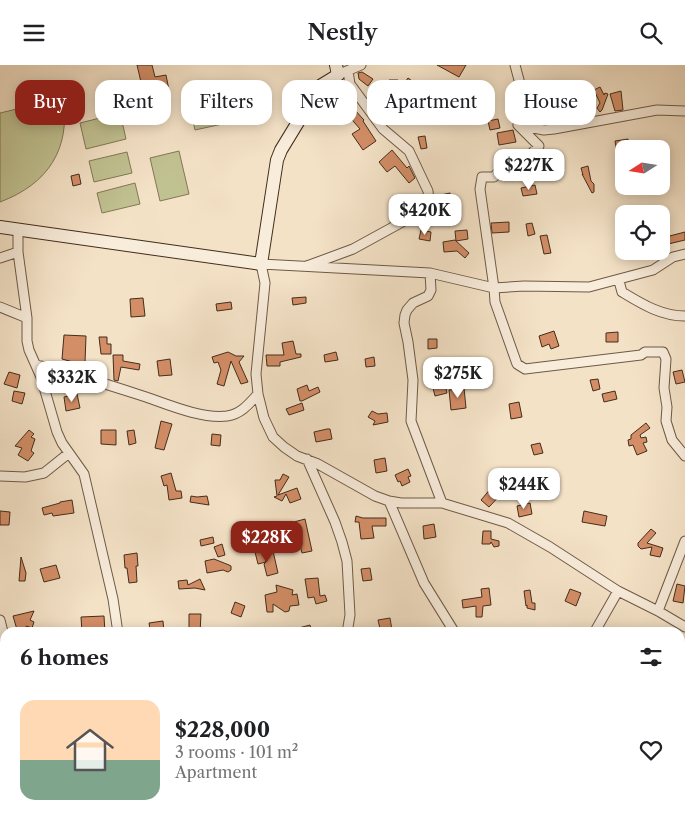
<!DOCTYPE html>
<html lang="en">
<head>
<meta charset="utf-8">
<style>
  :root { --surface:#fff; --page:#f6f6f6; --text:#202124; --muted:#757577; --line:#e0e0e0; --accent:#8f2418 }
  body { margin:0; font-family:"Libre Caslon Text",serif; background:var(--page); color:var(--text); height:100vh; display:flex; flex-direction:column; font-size:19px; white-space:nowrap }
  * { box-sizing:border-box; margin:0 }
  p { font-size:16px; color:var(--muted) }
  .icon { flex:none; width:28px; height:28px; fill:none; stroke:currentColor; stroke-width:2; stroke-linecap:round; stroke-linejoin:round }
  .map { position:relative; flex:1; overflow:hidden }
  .details { position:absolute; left:0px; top:562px; width:685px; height:196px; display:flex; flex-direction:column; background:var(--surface); border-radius:15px 15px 0 0; box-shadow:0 2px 12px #0003 }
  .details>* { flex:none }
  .hud { position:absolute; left:15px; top:15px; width:655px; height:45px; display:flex; gap:10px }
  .needle { width:32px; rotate:258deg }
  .fabs { position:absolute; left:615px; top:75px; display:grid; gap:10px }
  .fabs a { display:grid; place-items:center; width:55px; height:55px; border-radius:10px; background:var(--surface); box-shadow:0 2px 12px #0003; font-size:25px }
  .price { position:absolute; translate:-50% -42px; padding:0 11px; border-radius:10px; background:#fff; color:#222; font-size:16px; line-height:32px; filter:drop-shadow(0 1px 2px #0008) }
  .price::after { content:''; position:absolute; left:50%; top:30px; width:15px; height:11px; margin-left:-8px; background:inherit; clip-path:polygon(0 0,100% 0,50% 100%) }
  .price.on { background:var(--accent); color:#fff }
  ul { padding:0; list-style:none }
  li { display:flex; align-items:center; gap:15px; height:125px; padding:0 20px }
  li+li { border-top:1px solid var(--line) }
  li span { display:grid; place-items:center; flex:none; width:140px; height:100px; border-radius:15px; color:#555 }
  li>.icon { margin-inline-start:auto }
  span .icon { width:60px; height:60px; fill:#fffc; stroke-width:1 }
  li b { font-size:21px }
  h2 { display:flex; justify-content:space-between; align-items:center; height:60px; padding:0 20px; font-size:21px }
  .chip { padding:0 18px; border-radius:15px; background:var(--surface); box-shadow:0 2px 12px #0003; font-size:18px; line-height:45px }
  .chip.on { background:var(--accent); color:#fff }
  header { display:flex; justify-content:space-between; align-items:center; height:65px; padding:0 20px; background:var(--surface); font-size:22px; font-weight:600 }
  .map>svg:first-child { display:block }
  .green { fill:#c1c292; stroke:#827856 }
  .building { fill:#d48e67; stroke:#422d1b }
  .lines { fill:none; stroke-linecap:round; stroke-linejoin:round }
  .street-casing { stroke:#6e5a46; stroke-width:11 }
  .secondary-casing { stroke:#422d1b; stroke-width:14 }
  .street { stroke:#f8ecdb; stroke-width:9 }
  .secondary { stroke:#f8ecdb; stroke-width:12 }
</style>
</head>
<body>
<header><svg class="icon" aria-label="menu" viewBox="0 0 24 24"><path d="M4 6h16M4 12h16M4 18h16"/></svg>Nestly<svg class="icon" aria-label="search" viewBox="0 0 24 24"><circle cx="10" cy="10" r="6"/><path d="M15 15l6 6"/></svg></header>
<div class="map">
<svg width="685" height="758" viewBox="0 0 685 758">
  <rect width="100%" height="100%" fill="#f4e2c7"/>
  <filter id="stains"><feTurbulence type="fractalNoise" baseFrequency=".004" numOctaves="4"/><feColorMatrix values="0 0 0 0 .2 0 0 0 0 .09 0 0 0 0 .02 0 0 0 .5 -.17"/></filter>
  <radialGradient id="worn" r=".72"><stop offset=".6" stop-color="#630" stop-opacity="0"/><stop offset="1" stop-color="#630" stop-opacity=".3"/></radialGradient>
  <path class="green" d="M227 16 236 56 195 65 186 25Z
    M63 33C71 84 48 119 0 137V48Z
    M120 48 126 74 86 84 80 58Z
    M179 86 189 129 160 136 150 93Z
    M127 87 132 108 94 117 89 96Z
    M135 118 140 139 102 148 97 128Z"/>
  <path class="building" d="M137 0H152L155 12 166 10 169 25 158 28 161 39 146 42 143 31 122 36 119 22 141 17Z
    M437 0H466L459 12Z
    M362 7 373 14 368 21 359 14 358 8Z
    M408 13 412 16 404 32 388 26 390 34 377 39 373 27 390 22 389 15H398L399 26Z
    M600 22 604 30 605 28 608 29 602 45 600 47 597 43 600 38 594 25Z
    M621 26 623 45 615 46 610 29Z
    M353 43 364 55 363 56 376 76 363 85 352 69 360 64 347 49Z
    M498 54 500 63 490 65 488 56Z
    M513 65 516 77 499 80 497 68Z
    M425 71 427 83 421 84 418 72Z
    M628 74 630 84H624V86L617 88 615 76Z
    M392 85 407 103 409 101 415 113 409 118 395 101 387 107 379 97Z
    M588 101 591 116 594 119V127L592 128 582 109 583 110 581 103Z
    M79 109 81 119 73 121 71 111Z
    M535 120 537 129 523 131 521 123Z
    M450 128 452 140 442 141 441 130Z
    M509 157V167L492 168 491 158Z
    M532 158 535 169 528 171 526 159Z
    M421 165 431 167 430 176 419 174Z
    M467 165 468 174 456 176 455 166Z
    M685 167V175L664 180 662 173Z
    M547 170 551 188 544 189 540 171Z
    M455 175 469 188 465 193 457 186 444 187 443 177Z
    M306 232V238L293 240 292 233Z
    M143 233 145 251 131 252 130 234Z
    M231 237 232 244 217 246 216 239Z
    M554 266 559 281 551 284 549 279 542 282 539 271Z
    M618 267V277H606V268Z
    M64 270 86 271 85 297H88L86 303 72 301 73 297 62 294Z
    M99 272H107V279H111V289H101Z
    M428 274H437V283L428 284Z
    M293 276 296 289H301V292L280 297V301H267L266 290H284L282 278Z
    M228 287 236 291H244L239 297 248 317 241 319 231 296 224 321 217 319 221 305 218 297 214 298 212 292Z
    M336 287 338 295 325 297 324 290Z
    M113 290H123V296L140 299 139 305 121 302 118 316 114 315Z
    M374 292 375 301 366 302 365 294Z
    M170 294 172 310 159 311 157 296Z
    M682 305 685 317 676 319 673 307Z
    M9 307 20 310 17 323 4 319Z
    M598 314 600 324 593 326 590 315Z
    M444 316 447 328 435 331 432 319Z
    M307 320 309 326 318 322 320 327 302 336H300L297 324Z
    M464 323 466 343 451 345 449 325Z
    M14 326 25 328 22 339 12 336Z
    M615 326 617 334 604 337 602 329Z
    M77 329 80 343 66 346 64 332Z
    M519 337 522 352 511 354 509 339Z
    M302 338 304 345 289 350 286 344Z
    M372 346 378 349 387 348 388 357 373 360 375 356 368 352Z
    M161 356 172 359 164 385 155 383Z
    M646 358 650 363 640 370 641 373 646 372 647 377 643 378 647 386 637 390 633 380 629 381 628 375 631 374V370Z
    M327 364H330L332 374 316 377 314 367Z
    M29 365 34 369 31 372 35 374 31 386 34 388 28 396 18 390 22 383 15 381Z
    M101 365H116V380L101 379Z
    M134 365 136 378 129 380 127 366Z
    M212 369 221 370 220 381 211 380Z
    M540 378 543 388 534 390 531 380Z
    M385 393 387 406 376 408 374 395Z
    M408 404 411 411 408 412 410 417 402 421 400 416 398 417 395 410Z
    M171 408 176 426H181L182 433 169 435 167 420 164 421 161 411Z
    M283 409 289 412 278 430 297 423 301 434 290 438 286 429 282 436 274 432 277 431 275 415H280Z
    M498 415 507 423 489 442 481 435Z
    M191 431 197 432 207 431 209 440 190 437Z
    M72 435 74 448 53 451 52 448 44 450 42 443 60 438V437Z
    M530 438 532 449 519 452 517 441Z
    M0 446 10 447 9 460H0Z
    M584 446 607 451 605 461 582 457Z
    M356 451 363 453H386V461H372L374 473 361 474 359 457H355Z
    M305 454 312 486 302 488 294 457Z
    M434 459 436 472 424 474 423 461Z
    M651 464 656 468 647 478 663 483 660 492 650 490 652 482 641 484 638 481V478Z
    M483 466H491V474L499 476V481L494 482 491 477 490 479H482Z
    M213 472 214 478 201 481 200 475Z
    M222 479 225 490 218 492 214 482Z
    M263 485 266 497 273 486 278 508 267 511 264 499 266 497 258 499 255 487Z
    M137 488 138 501H136L137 517 129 518 127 503H125L124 490Z
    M21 492 26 508 25 516H19Z
    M214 494 229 500 231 501V505L228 507 223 505 207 508 205 496Z
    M56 500 60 513 44 517 40 504Z
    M370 503 372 515 363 516 361 504Z
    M318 513 320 531 325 530 327 536 316 539 314 532 308 533 305 514Z
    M200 514 205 525 195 523 179 524 178 516 187 515 188 520Z
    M677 519 685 521 683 538 673 536Z
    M276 520 293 525 292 530 297 529 299 540 290 541 289 546 285 547 273 539V547H267L265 530 277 527Z
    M489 523 491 540 483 541 482 552H476V541L463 543 462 535 482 532 481 524Z
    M570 524 581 528 576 541 565 536Z
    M530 525 532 538H535V545L527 543V540L526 541 524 526Z
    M235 537 245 541 241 552 231 548Z
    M34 546 30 555 34 557 32 563 26 561 28 568H18L13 551Z
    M189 549H201L200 568H189Z
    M104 551 105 568H82L81 552Z
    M390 553 392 565 381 568 378 555Z
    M163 556 164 568H154L153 564H150L149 558Z
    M310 560 312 568H291V565Z"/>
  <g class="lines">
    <defs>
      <path id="street" d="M515 0 527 45 518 60 539 81 527 93 500 105 494 112H482L480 124 494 223 495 237 517 299 525 304 641 290 645 287H663L666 294 664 323 667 342 666 356 672 375 685 391
        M342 8 361 0
        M518 60 544 65 554 64 657 45 685 46
        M18 164V187L27 253V276L29 285 41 312 57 367 62 378 84 409 113 534 118 568
        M685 189 673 192 653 205 589 222 524 221 494 223 430 208 261 199 265 218 256 309 258 329 264 353 273 372 284 382 297 391 318 399 375 431 389 436 401 438H442L508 458 550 482 618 526 658 546 685 562
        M0 193 18 187
        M307 201 353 184 415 150 426 142 429 138 428 126 409 86 383 64 350 19 348 6
        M430 208 431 225 428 231 413 238 407 245 405 250 404 258 408 277 413 315 411 356 442 438
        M619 216 622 227C642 239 661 251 685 251
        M0 242 27 253
        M36 300C73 308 109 320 146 332 169 340 202 354 227 351 241 349 249 339 258 329
        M307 394 335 457 342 477 347 496 350 550 347 568
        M0 411 25 412 44 408 69 388
        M389 436 424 518 455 568
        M658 546 685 476
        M0 555 5 575
        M594 568 618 526
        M0 652 5 648
        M0 747H5
        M319 754 320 758
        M419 754 430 758
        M598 754 599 758
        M32 758 33 754
        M463 758V754"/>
      <path id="secondary" d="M0 162 261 199 277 95 281 85 320 21 338 10 336 0
        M0 669 5 676
        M71 754 75 758"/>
    </defs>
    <use href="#street" class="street-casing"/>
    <use href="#secondary" class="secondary-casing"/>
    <use href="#street" class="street"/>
    <use href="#secondary" class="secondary"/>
  </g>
  <rect width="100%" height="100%" filter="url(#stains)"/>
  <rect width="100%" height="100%" fill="url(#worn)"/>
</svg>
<div class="fabs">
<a><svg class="needle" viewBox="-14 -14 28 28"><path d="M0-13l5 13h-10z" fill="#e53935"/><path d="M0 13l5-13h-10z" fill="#757577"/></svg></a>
<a><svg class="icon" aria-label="locate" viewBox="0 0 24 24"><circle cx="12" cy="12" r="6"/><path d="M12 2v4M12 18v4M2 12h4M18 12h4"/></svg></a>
</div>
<b class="price" style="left:529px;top:126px">$227K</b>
<b class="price" style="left:425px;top:171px">$420K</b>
<b class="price" style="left:458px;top:334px">$275K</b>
<b class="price" style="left:72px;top:338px">$332K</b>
<b class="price" style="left:524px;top:445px">$244K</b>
<b class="price on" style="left:267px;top:498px">$228K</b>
<div class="hud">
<a class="chip on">Buy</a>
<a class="chip">Rent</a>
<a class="chip">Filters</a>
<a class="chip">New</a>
<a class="chip">Apartment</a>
<a class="chip">House</a>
</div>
<section class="details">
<h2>6 homes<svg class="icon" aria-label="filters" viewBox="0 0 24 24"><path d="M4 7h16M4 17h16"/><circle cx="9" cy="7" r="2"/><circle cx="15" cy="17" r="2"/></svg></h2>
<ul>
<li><span style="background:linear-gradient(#ffd9b3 60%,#7fa58c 0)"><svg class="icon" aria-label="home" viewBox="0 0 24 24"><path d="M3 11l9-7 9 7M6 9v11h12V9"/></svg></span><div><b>$228,000</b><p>3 rooms · 101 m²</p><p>Apartment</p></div><svg class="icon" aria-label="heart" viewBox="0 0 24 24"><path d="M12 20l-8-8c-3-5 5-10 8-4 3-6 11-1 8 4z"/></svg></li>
</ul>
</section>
</div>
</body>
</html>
